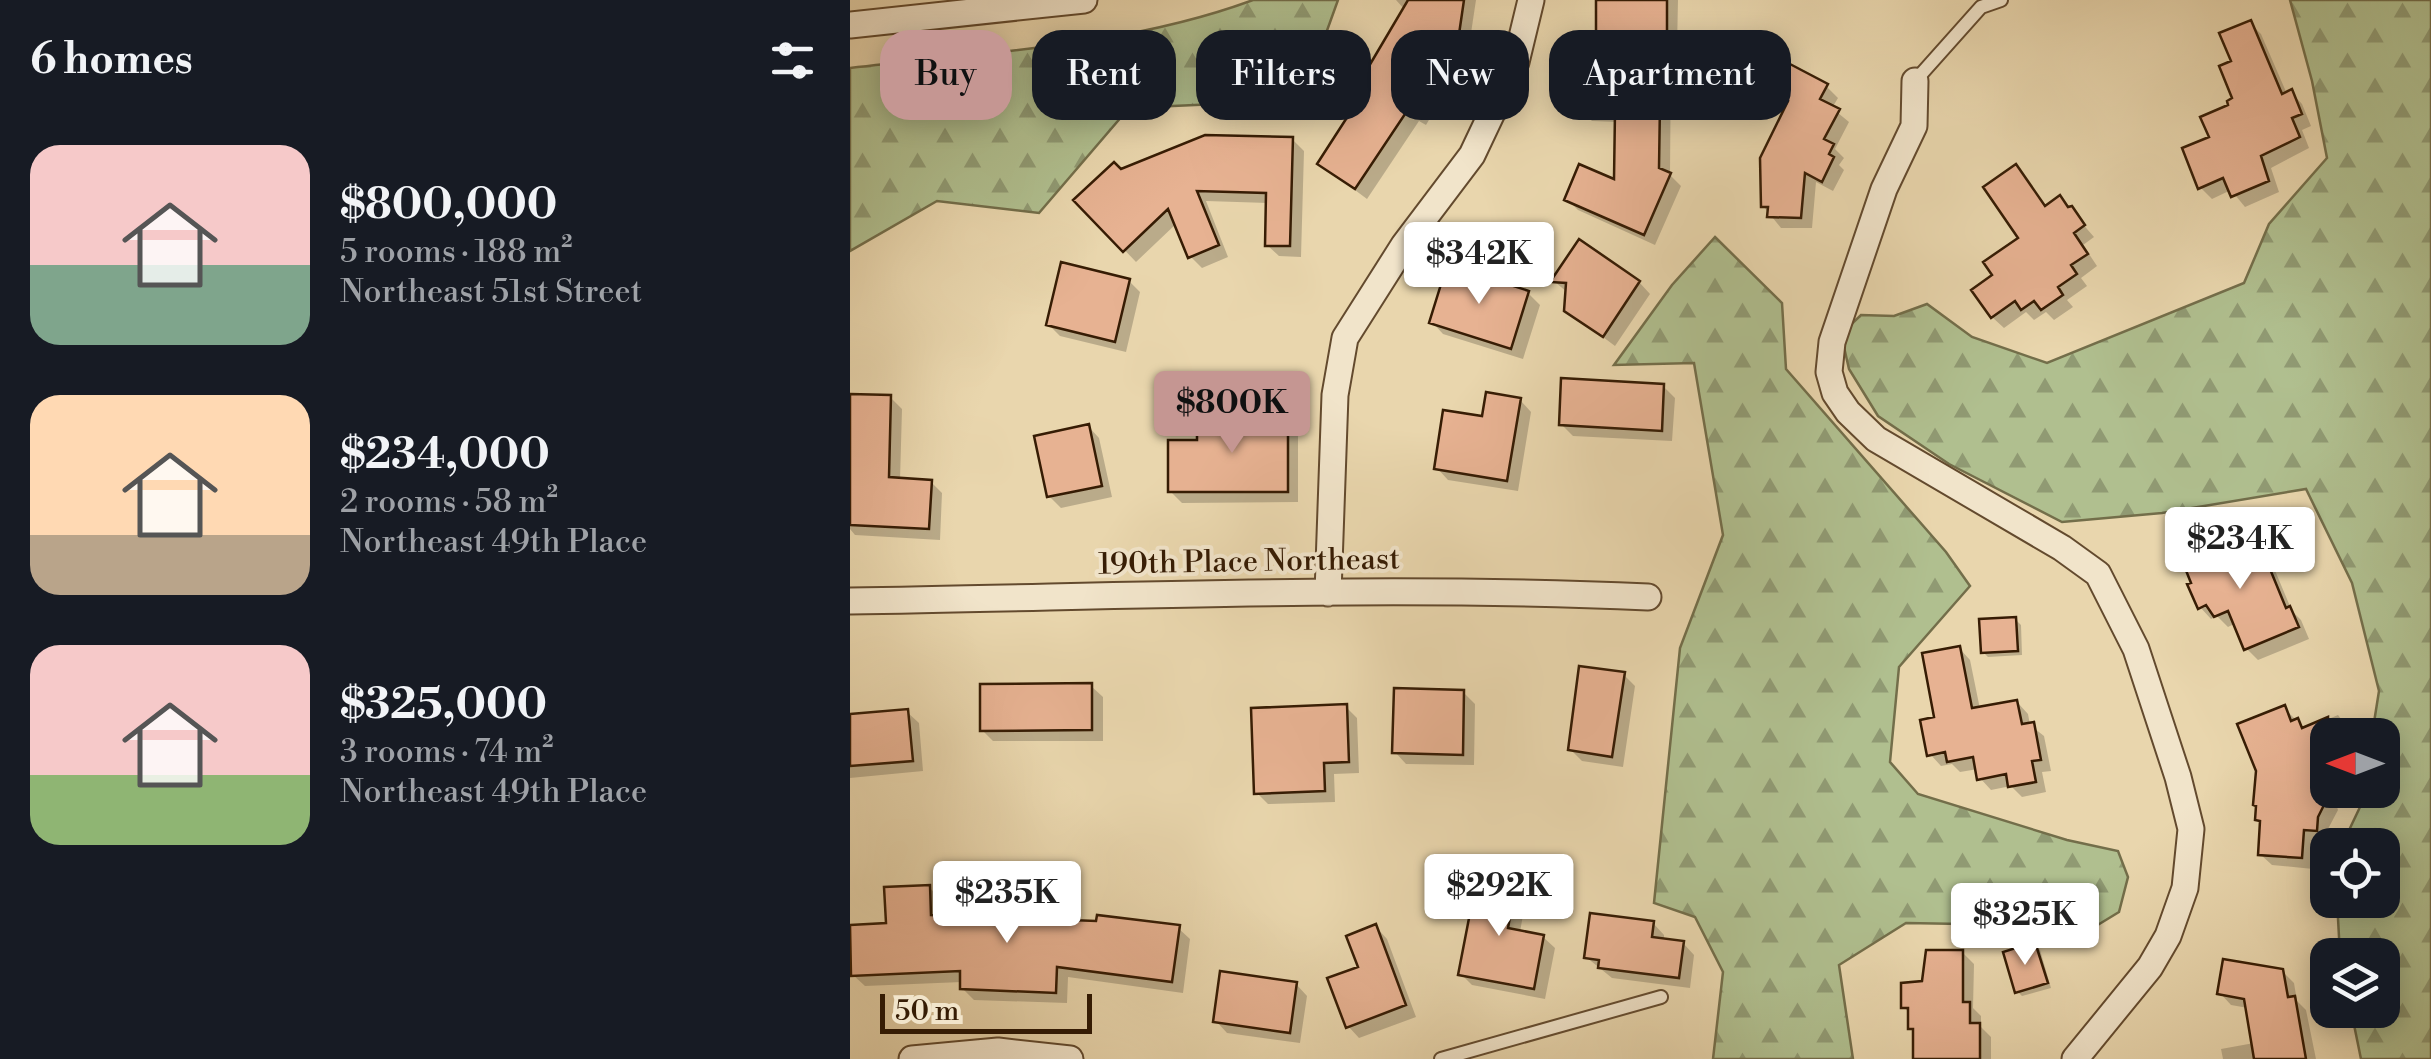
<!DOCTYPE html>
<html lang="en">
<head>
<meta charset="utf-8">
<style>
  :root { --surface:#171b24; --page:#242831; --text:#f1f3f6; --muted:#9ea1a6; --accent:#c59692 }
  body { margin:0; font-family:"Libre Bodoni",serif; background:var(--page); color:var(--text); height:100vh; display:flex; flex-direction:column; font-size:38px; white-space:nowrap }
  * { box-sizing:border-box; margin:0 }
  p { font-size:32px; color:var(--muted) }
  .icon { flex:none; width:55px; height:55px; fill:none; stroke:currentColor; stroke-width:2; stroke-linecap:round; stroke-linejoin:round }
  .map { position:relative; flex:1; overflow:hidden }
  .details { display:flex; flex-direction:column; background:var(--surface); width:850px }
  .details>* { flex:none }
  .hud { position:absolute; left:30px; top:30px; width:950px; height:90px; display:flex; gap:20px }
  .needle { width:65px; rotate:270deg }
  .controls { position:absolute; left:1460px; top:718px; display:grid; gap:20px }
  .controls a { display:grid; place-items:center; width:90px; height:90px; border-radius:20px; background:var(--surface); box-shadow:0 5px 25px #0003; font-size:50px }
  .scale { position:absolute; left:30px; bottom:25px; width:212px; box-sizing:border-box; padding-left:10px; border:5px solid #361c04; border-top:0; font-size:28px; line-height:35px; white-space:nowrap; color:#361c04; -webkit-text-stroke:8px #f1e4ca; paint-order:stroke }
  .price { position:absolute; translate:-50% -85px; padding:0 22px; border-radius:10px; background:#fff; color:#222; font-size:32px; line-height:65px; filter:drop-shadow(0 2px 5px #0008) }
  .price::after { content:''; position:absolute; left:50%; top:60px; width:30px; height:22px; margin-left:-15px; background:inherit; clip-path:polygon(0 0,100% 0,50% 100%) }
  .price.active { background:var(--accent); color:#111 }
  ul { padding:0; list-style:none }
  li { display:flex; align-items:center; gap:30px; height:250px; padding:0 30px }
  li span { display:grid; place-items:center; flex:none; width:280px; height:200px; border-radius:30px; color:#555 }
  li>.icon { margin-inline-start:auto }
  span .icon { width:120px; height:120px; fill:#fffc; stroke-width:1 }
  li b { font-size:42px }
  h2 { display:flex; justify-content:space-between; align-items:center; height:120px; padding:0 30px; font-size:42px }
  .chip { padding:0 35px; border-radius:30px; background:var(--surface); box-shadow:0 5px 25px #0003; font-size:35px; line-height:90px }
  .chip.active { background:var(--accent); color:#111 }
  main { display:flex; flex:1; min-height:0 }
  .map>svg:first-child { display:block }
  .forest { fill:url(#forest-firs); stroke:#736e4a; stroke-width:2.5 }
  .shadow { fill:#0003 }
  .building { fill:#e7b292; stroke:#361c04; stroke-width:2.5 }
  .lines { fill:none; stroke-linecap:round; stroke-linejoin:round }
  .service-casing { stroke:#634a2e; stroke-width:16 }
  .minor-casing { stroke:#634a2e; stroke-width:29 }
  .service { stroke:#f1e4ca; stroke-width:12 }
  .minor { stroke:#f1e4ca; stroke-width:25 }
  .labels { text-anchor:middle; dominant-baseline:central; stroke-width:8; stroke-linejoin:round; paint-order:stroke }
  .street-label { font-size:30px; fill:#361c04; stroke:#f1e4ca }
</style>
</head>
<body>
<main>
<section class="details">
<h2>6 homes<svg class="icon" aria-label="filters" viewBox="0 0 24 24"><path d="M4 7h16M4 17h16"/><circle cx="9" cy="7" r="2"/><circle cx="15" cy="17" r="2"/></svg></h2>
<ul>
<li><span style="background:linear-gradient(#f6c9c9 60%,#7fa58c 0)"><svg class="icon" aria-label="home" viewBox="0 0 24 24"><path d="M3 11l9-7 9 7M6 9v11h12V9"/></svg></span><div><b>$800,000</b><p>5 rooms · 188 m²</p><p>Northeast 51st Street</p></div></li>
<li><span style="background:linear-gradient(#ffd9b3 70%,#b9a48a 0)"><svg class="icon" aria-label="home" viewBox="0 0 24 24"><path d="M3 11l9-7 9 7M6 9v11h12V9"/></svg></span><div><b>$234,000</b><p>2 rooms · 58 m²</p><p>Northeast 49th Place</p></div></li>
<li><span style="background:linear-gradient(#f6c9c9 65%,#8fb573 0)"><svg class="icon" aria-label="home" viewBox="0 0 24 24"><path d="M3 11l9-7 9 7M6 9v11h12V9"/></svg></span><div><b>$325,000</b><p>3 rooms · 74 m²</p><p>Northeast 49th Place</p></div></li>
</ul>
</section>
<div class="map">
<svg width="1581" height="1059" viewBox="0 0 1581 1059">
  <defs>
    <pattern id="forest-firs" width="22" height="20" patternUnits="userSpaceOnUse" patternTransform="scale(2.5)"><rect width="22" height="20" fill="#b0bf8f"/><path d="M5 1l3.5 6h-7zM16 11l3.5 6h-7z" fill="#909a73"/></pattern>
  </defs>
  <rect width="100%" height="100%" fill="#e9d6ad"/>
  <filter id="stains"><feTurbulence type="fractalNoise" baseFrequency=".002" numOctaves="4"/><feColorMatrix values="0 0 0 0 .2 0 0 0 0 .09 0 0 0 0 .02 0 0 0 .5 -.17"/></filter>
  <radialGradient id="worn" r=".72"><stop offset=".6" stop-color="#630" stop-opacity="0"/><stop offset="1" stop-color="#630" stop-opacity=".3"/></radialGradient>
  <path class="forest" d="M403 0H488L452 100 279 108 189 213 87 201 0 251V68C134 52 276 47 403 0Z
    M1440 0H1581V1059H1511L1501 1010H1532V955H1490L1487 900H1532V845H1492L1511 805 1513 790H1532V735H1522L1529 691 1502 583 1456 489 1312 513 1212 522 1099 464 1028 416 999 369 991 334 1011 315 1044 316 1077 304 1122 337 1197 363 1394 283 1419 224 1477 158 1462 81Z
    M865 237 932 303 936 369 1096 552 1120 586 1049 667 1040 762 1068 794 1217 840 1268 851 1278 877 1269 912 1228 937 1171 925 1056 923 989 965 1003 1059H863L873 972 845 917 804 903 830 648 873 535 844 363 764 365 822 285Z"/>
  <path class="shadow" d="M546 0H626L618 53 576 125 569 121 517 199 470 164 518 90 555 10Z
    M749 0H828L827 48H821L820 175 831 186 805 245 728 210 717 199 766 183 768 122 742 121 730 110 749 63Z
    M1400 23 1411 34 1437 94 1441 92 1452 104 1461 126 1452 130 1459 148 1421 168 1429 192 1395 207 1381 190 1362 199 1350 187 1362 138 1386 100 1384 62Z
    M976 86 988 98 982 108 999 122 985 149 994 158 989 165 994 170 983 191 966 182 962 228H931L913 206 937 104 926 92Z
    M442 139 454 151 451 257 429 256 417 245 418 203 356 201 378 257 352 268 340 256 327 223 286 262 227 200 271 171Z
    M1166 167 1197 207 1210 198 1244 237 1233 245 1247 266 1231 278 1237 286 1217 300 1223 307 1204 320 1196 312 1184 320 1176 312 1154 328 1142 317 1146 276 1172 239Z
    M279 281 290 292 276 352 210 336 199 325Z
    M704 281 789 282 800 294 765 346 717 310 718 293Z
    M678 293 690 305 673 359 593 334 582 322Z
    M813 386 825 398 822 441 723 436 711 424Z
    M40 397 52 409 50 480 81 482 92 493 90 540 5 535 0 529V415Z
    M670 400 681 412 668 491 598 480 587 468 634 419Z
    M437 419 448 430V502L332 503 320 491 350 442Z
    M238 426 249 438 262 497 211 508 199 496Z
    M1362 542 1375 554 1395 546 1402 553 1410 550 1421 561 1442 611 1451 620 1459 639 1408 660 1397 649 1386 623 1378 627 1367 616 1361 619 1350 607 1349 565Z
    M1166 620 1171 625 1172 655 1138 657 1133 652Z
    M1109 648 1120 660 1130 709 1167 702 1178 714 1180 725 1194 736 1201 771 1192 772 1196 792 1172 797 1161 786 1141 790 1130 778 1128 769 1110 772 1102 764 1091 766 1080 754Z
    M774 675 785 686 773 767 732 761 720 749Z
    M241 686 253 697V741H143L132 730Z
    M613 692 625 704 624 765 556 764 545 752Z
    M496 707 507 718 509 773 484 774 485 802 418 804 407 793Z
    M1434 708 1455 729 1488 715 1503 735H1478V790H1481L1488 810 1478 829V841L1465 840 1463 869 1422 865 1410 854 1412 824 1408 819Z
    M57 712 69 723 73 771 0 778V717Z
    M79 887 90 899 91 918 328 928 340 939 333 993 218 977 217 1003 124 1000 112 988V982L15 986 3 975 38 926Z
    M664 887 676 898 670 932 693 937 705 948 695 999 622 985 611 974Z
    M803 923 814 935V941L833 943 844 955 840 988 762 978 736 957Z
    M526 927 537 939 566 1017 509 1038 498 1026 511 968Z
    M1185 945 1190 950 1201 988 1172 996 1167 991Z
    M1112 952 1124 964 1123 1008 1131 1016V1027L1141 1037V1059H1065V1033L1061 1028V1014L1053 1007 1074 983Z
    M1432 971 1444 983 1447 1001 1456 1010 1466 1059H1373L1371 1049 1404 1043 1398 1008 1381 1005 1370 993Z
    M446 984 457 996 450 1043 377 1033 366 1021Z"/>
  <path class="building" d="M558 0H614L608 41 564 116 557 111 505 189 467 164 516 88 509 83Z
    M746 0H817V38H811L809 168 821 173 794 235 714 200 729 164 764 179 765 111H728V60L746 61Z
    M1401 20 1432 94 1442 89 1452 114 1442 118 1450 137 1411 156 1419 181 1381 197 1373 178 1348 189 1332 148 1359 137 1350 117 1378 105 1377 101 1382 98 1369 66 1381 61 1369 33Z
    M938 63 978 84 970 99 990 109 974 139 984 144 979 154 984 157 972 182 955 173 951 218 917 217 918 207H911L910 158 938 101 922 93Z
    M355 135 443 137 440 246H415L416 193 347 191 369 245 338 258 318 209 273 252 223 200 264 162 271 169Z
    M1166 164 1195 206 1210 195 1218 207 1222 206 1235 225 1224 233 1238 254 1221 265 1227 274 1208 287 1213 295 1191 310 1184 301 1171 310 1165 301 1141 318 1121 290 1142 275 1133 262 1168 238 1133 187Z
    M729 239 790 281 753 337 714 311 716 283 700 282Z
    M211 262 280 279 265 342 196 325Z
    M597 265 679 291 661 349 579 323Z
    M711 378 814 384 812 431 709 425Z
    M636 392 671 398 657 481 584 469 593 410 632 416Z
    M0 394 41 395 39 477 82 480 79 529 0 525Z
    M347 416H438V492H318V440H347Z
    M239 424 252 486 197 497 184 436Z
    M1363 539 1369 554 1396 543 1400 551 1411 547 1436 608 1440 606 1449 627 1394 650 1378 611 1364 617 1356 605 1348 609 1337 584 1341 583 1335 568 1345 564 1339 549Z
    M1166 617 1168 651 1131 653 1129 619Z
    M1110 646 1122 708 1167 700 1172 724 1184 722 1191 760 1182 761 1186 782 1158 787 1156 774 1127 780 1123 757 1097 762 1095 752 1077 756 1070 720 1084 717 1072 653Z
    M729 666 775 672 762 757 718 750Z
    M242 683V730L130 731V684Z
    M544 688 614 690 613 755 542 753Z
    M497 704 499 762 474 763 475 791 404 794 401 708Z
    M1435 705 1441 721 1448 718 1452 728 1478 717V771L1469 774 1478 797 1468 817 1467 831 1454 830 1452 858 1408 855 1410 821 1405 820 1406 806 1403 805 1406 771 1387 724Z
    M58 709 63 761 0 766V714Z
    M627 877 666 884 658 928 694 935 684 989 608 975Z
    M80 885 81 915 246 921 247 915 330 925 322 982 207 967 206 993 110 989V971L1 976 0 925 36 923 34 887Z
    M740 913 804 921 802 937 834 941 829 978 748 968 749 960 734 958Z
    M526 924 556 1005 496 1028 477 978 508 967 496 936Z
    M1185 942 1198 983 1165 993 1153 952Z
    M1076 950H1113V1002H1120V1023H1130V1059H1063V1029H1058V1008H1051V983L1072 981Z
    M1373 959 1433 969 1438 997 1445 996 1456 1059H1404L1394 999 1367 994Z
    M370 971 447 982 440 1033 363 1022Z"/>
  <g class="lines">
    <defs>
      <path id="service" d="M1065 81 1131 7 1151 0
        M591 1059 811 997"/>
      <path id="minor" d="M0 25 234 0
        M1065 81 1064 126 1034 189 982 342 979 372 985 393 998 412 1026 439 1212 548 1248 574 1286 649 1328 777 1341 829 1335 888 1318 936 1300 967 1225 1059
        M478 593 485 395 495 338 554 245 622 155 666 62 681 0
        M0 601C266 597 533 585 798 597
        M62 1059 148 1051 220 1059"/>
    </defs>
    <use href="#service" class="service-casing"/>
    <use href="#minor" class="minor-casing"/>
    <use href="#service" class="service"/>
    <use href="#minor" class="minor"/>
  </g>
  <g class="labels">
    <g class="street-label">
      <text transform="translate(399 562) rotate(-1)">190th Place Northeast</text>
    </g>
  </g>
  <rect width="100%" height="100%" filter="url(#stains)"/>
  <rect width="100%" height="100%" fill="url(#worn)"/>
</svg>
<div class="controls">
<a><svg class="needle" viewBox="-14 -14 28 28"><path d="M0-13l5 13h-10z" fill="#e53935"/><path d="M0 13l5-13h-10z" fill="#9ea1a6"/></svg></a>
<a><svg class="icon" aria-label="locate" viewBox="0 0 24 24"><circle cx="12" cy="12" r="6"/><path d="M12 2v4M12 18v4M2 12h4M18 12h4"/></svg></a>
<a><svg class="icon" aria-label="layers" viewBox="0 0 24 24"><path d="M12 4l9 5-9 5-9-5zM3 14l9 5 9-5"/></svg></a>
</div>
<div class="scale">50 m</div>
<b class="price" style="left:629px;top:307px">$342K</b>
<b class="price active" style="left:382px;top:456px">$800K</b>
<b class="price" style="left:1390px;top:592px">$234K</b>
<b class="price" style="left:649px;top:939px">$292K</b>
<b class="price" style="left:157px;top:946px">$235K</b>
<b class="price" style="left:1175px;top:968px">$325K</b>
<div class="hud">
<a class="chip active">Buy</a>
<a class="chip">Rent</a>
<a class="chip">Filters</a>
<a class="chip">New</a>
<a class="chip">Apartment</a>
</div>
</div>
</main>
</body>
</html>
